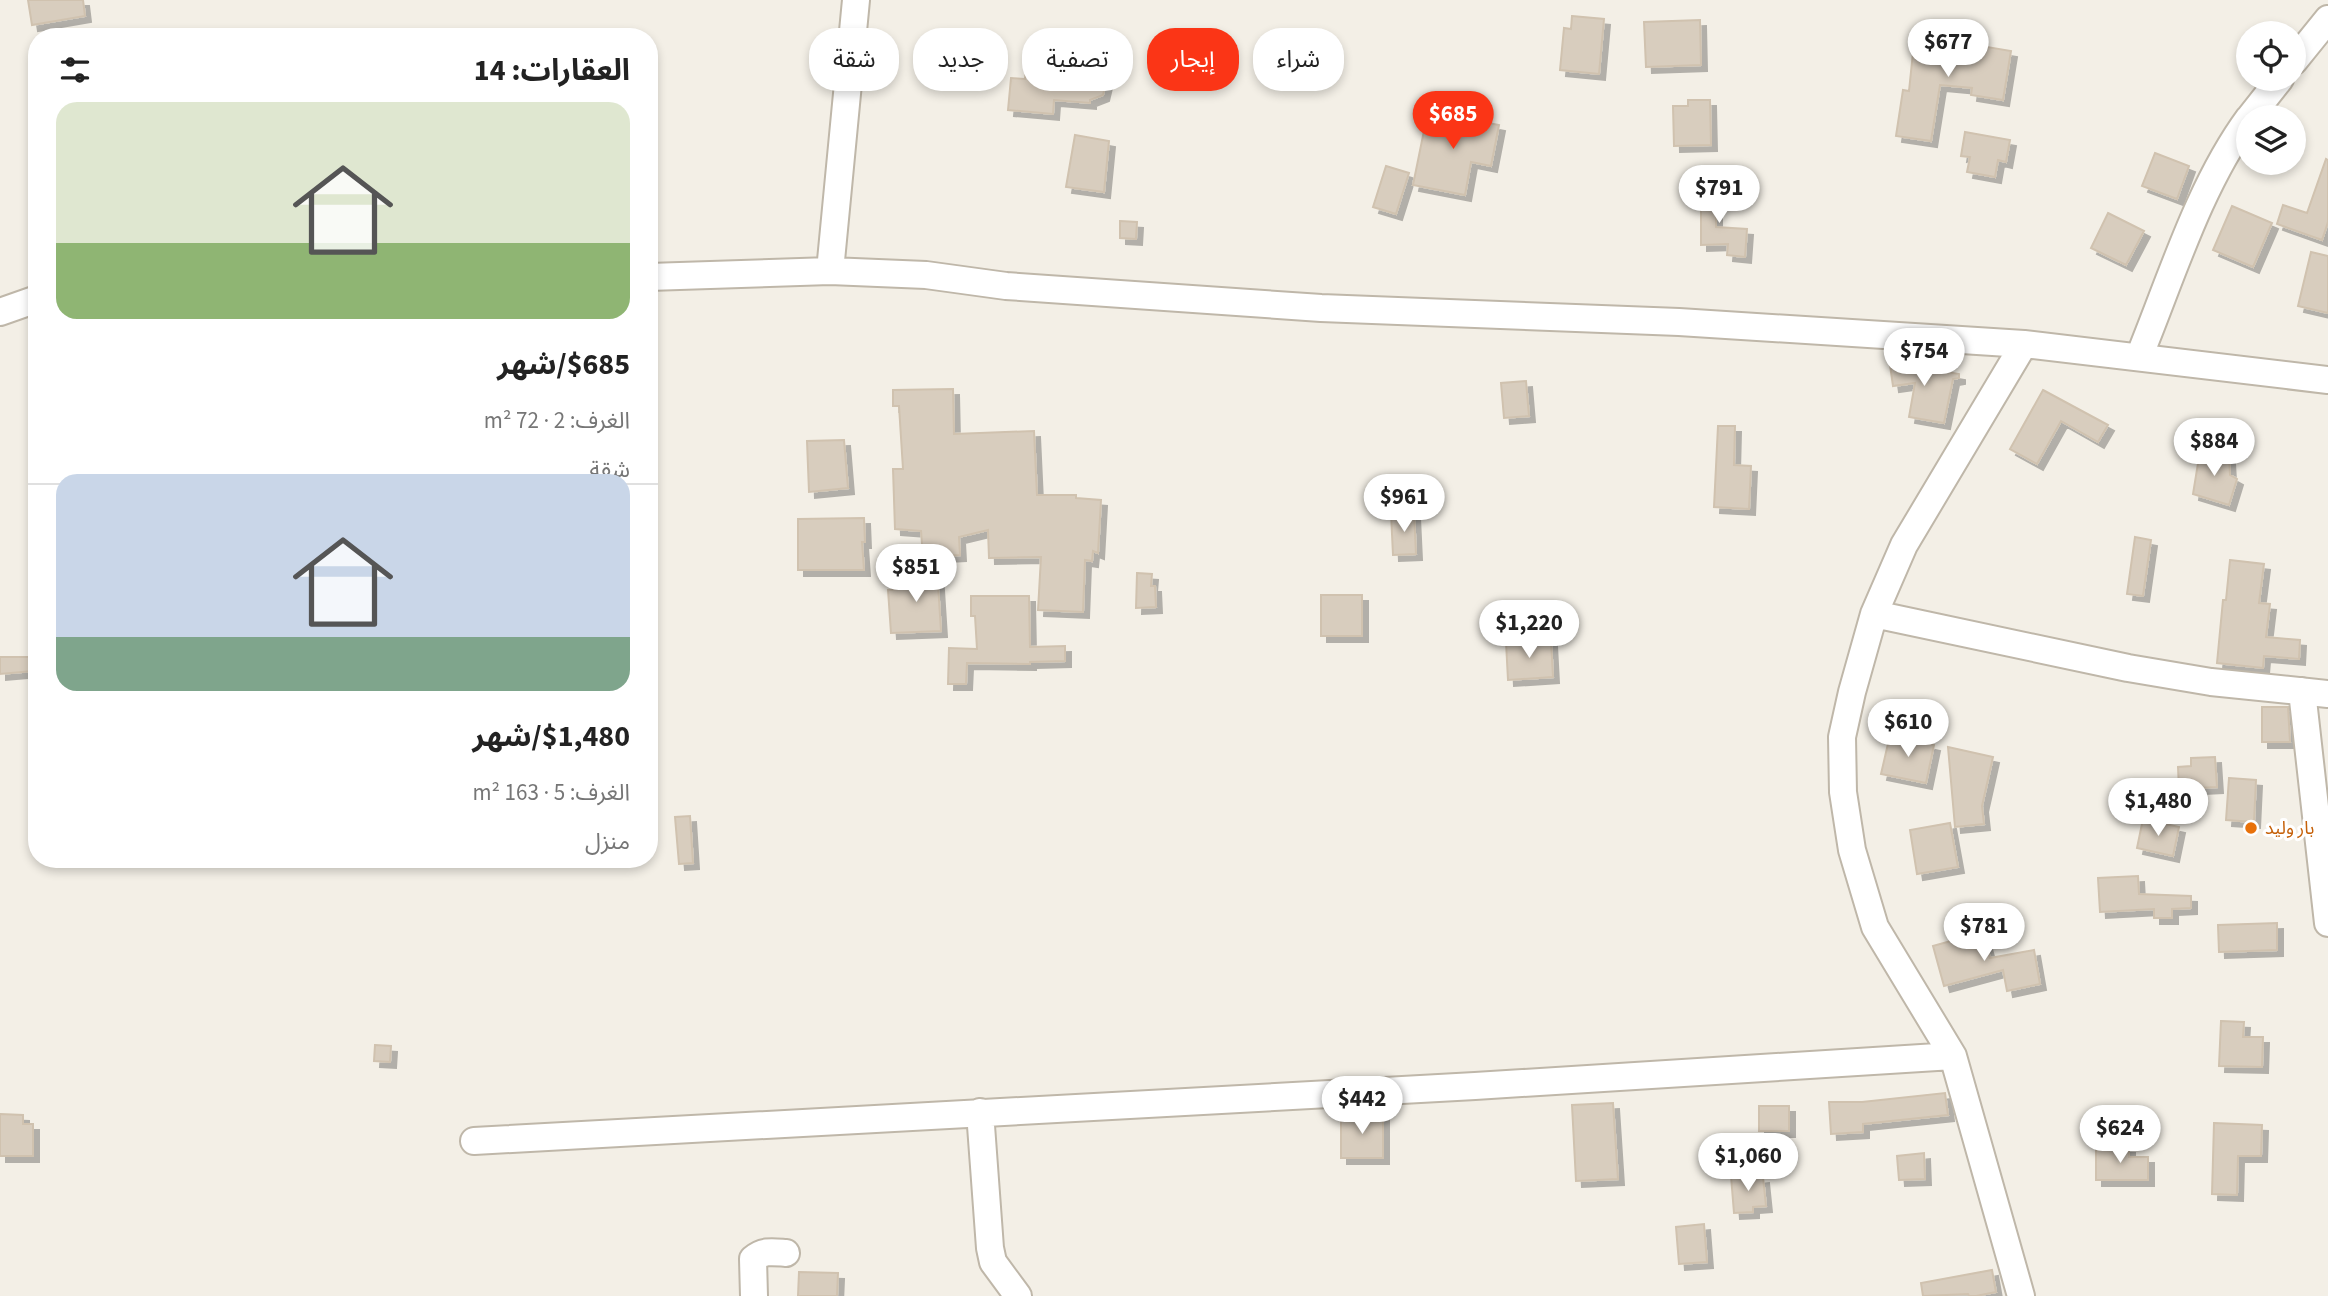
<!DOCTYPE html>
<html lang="ar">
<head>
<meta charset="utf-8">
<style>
  :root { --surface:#fff; --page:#f6f6f6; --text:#222; --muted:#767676; --line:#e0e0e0; --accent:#fb3516 }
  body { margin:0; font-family:"Source Sans 3","Noto Sans Arabic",sans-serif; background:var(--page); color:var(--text); direction:rtl; height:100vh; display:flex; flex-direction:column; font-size:26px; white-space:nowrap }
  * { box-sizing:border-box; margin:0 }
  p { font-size:23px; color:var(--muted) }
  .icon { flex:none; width:38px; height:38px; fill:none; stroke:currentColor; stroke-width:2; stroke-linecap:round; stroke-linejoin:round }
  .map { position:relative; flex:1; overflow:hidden; direction:ltr }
  .panel { position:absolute; left:28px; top:28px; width:630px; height:840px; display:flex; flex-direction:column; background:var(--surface); border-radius:28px; box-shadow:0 4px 10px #0003; direction:rtl }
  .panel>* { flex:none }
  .guide { position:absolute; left:679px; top:28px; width:665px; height:63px; direction:rtl; display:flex; gap:14px }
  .buttons { position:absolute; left:2236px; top:21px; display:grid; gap:14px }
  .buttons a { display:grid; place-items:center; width:70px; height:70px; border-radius:50%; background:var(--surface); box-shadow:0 4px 10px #0003; font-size:35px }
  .price { position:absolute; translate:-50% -60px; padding:0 16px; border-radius:24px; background:#fff; color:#222; font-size:23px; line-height:46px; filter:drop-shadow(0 2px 4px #0008) }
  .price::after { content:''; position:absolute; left:50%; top:42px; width:21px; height:16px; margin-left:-10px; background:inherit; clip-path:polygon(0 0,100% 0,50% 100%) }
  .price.on { background:var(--accent); color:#fff }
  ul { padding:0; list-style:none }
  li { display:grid; align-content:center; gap:14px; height:371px; padding:0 28px }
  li+li { border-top:2px solid var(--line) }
  li span { display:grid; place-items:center; height:217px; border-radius:21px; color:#555 }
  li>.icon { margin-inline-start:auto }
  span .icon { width:126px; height:126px; fill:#fffc; stroke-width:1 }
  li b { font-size:30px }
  h2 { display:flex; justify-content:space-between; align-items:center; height:84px; padding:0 28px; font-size:30px }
  .tag { padding:0 24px; border-radius:28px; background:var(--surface); box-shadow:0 4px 10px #0003; font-size:24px; line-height:63px }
  .tag.on { background:var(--accent); color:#fff }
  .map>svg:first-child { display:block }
  .building { fill:#d8cdbe; stroke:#d0c2af; stroke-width:2; filter:url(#shadow) }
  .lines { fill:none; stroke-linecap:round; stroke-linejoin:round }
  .minor-casing { stroke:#bfb7a9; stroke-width:30 }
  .minor { stroke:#fff; stroke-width:26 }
  .food-dot { fill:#e8710a; stroke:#fff; stroke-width:2.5 }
  .labels { text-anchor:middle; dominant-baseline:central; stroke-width:6; stroke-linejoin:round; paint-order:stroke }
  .food-label { font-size:18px; fill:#c56008; stroke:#fff; text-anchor:start }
</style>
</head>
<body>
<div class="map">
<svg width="2328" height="1296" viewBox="0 0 2328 1296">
  <defs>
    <filter id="shadow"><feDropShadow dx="6" dy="6" stdDeviation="0" flood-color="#0004"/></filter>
  </defs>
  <rect width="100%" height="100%" fill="#f3efe6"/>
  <path class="building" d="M28 0H83L85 16 32 25Z
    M1572 16 1604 19 1599 74 1560 70 1564 28 1571 29Z
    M1700 20 1701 65 1646 67 1644 22Z
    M1915 33 1964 37 1963 43 2011 51 2003 100 1971 95 1972 88 1940 85 1931 141 1896 136 1903 90 1909 91Z
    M1070 46 1107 55 1103 71 1108 74 1103 95 1090 100V103L1054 100 1053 114 1008 110 1011 78 1025 79 1027 59 1066 63Z
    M1688 100H1710L1711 145 1674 146 1673 106H1688Z
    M1428 111 1499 125 1491 166 1471 162 1465 195 1413 185Z
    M1965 132 2010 140 2006 162 1998 160 1995 177 1967 172 1970 157 1961 156Z
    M1075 135 1109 141 1104 192 1066 187Z
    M2155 153 2189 166 2177 199 2142 186Z
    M2326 159 2328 160V222L2322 240 2277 224 2283 205 2307 213Z
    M1386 166 1409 173 1396 214 1373 207Z
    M1701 183H1716V227L1747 229 1745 257 1727 255 1728 244 1701 245Z
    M2232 206 2272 223 2253 267 2213 250Z
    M2108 213 2144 231 2126 265 2091 248Z
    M1120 221 1137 222 1136 239 1120 238Z
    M2311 252 2328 256V313L2298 306Z
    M1910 355 1911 366 1959 374V378L1953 379 1944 423 1909 417 1915 383 1893 386 1889 358Z
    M1526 381 1529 416 1504 418 1501 383Z
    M953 389 954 434 1034 431 1037 495H1076V498L1101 500 1098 553 1093 551 1092 561 1085 560 1083 612 1038 610 1041 557 989 558 988 530 959 537 960 555 923 557 921 531 895 529 893 469H903L899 406H893V390Z
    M2043 390 2108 425 2098 442 2061 421 2037 464 2010 449Z
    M1718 426H1735L1734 465 1751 466 1749 509 1714 507Z
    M844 440 848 488 809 492 807 441Z
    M2200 451 2229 457 2230 475 2237 479 2229 505 2193 494Z
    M1414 512 1416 554 1393 555 1391 513Z
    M864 518 865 542H862L864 570H798V519Z
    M2135 537 2151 540 2143 596 2127 594Z
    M2230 560 2264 564 2259 603 2270 604 2266 637 2300 640 2299 659 2264 656 2263 668 2217 663 2223 600H2226Z
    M937 569 941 631 891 633 888 590 909 588 908 570Z
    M1137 573 1152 574 1151 586H1155L1156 607 1136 608Z
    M1321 595H1362V636H1321Z
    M971 596H1029L1030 647 1065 646V661L1030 662V664L967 663 966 684H948L949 648 977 649 975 616H971Z
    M1551 640 1553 677 1508 680 1506 642Z
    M0 657H32L33 671 0 674Z
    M2262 707H2288L2290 742H2262Z
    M1890 735 1934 745 1926 783 1881 774Z
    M1948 747 1993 757 1982 806 1984 824 1955 827Z
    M2215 757 2217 787 2179 789 2178 767 2191 766V758Z
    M2229 778 2256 780 2254 822 2226 820Z
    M690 816 693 863 679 864 675 817Z
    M2143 819 2179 827 2173 856 2137 848Z
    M1950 823 1958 867 1917 874 1910 830Z
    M2138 876 2139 894 2191 896V908L2172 909V918H2154V909L2100 912 2098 878Z
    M2277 923V950L2219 952 2218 925Z
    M1983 932 1990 958 2034 950 2040 984 2007 991 2003 970 1944 986 1933 946Z
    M2221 1021 2244 1022 2243 1037H2263L2262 1067 2219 1066Z
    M375 1045 391 1046 390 1062 374 1061Z
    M1945 1093 1948 1115 1863 1124V1132L1831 1134 1829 1102H1862Z
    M1613 1103 1618 1179 1576 1181 1572 1105Z
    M1759 1106H1789V1131H1759Z
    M1341 1113H1383V1158H1341Z
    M0 1114 23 1115V1124H33V1156H0Z
    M2214 1123 2262 1125 2261 1156H2238L2237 1195 2212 1194Z
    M2096 1147H2129V1157H2148V1180H2096Z
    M1924 1153 1925 1179 1899 1180 1897 1156Z
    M1755 1174V1178L1763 1177 1766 1206 1753 1207V1212L1734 1213 1731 1176Z
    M1704 1224 1707 1262 1679 1264 1676 1227Z
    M1992 1270 1996 1292 1976 1296H1969L1968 1294 1923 1296 1921 1283Z
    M799 1272 838 1273 837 1296H798Z"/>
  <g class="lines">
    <defs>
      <path id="minor" d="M2294 61 2328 19
        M2250 117 2280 79
        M830 271 856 0
        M649 277 830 271 926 275 1006 286 1321 308 1679 322 2024 344 2328 380
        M0 312 37 299
        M2139 357C2171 279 2199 186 2249 118
        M1874 614 2128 668 2211 682 2328 694
        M2302 691 2328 923
        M980 1112 990 1248 993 1262 1018 1296
        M474 1141 1475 1086 1953 1056
        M754 1296 753 1259C763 1250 773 1252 786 1253
        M2021 1296 1953 1056 1875 927 1852 850 1843 792 1842 737 1852 692 1874 614 1904 545 2024 344"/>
    </defs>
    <use href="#minor" class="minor-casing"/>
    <use href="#minor" class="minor"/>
  </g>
  <circle class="food-dot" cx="2251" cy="828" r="7"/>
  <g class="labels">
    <g class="food-label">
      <text x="2265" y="828">بار وليد</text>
    </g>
  </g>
</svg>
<div class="buttons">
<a><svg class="icon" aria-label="locate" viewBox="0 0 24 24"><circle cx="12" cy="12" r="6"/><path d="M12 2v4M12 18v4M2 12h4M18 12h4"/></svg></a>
<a><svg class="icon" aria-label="layers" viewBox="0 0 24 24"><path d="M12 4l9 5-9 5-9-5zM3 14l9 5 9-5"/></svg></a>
</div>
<b class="price" style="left:1948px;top:79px">$677</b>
<b class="price on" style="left:1453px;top:151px">$685</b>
<b class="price" style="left:1719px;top:225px">$791</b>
<b class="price" style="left:1924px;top:388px">$754</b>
<b class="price" style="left:2214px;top:478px">$884</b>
<b class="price" style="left:1404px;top:534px">$961</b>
<b class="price" style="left:916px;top:604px">$851</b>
<b class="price" style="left:1529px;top:660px">$1,220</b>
<b class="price" style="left:1908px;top:759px">$610</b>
<b class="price" style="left:2158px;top:838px">$1,480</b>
<b class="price" style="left:1984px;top:963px">$781</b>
<b class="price" style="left:1362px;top:1136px">$442</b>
<b class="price" style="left:2120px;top:1165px">$624</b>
<b class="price" style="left:1748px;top:1193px">$1,060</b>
<div class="guide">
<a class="tag">شراء</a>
<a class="tag on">إيجار</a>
<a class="tag">تصفية</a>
<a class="tag">جديد</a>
<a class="tag">شقة</a>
</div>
<section class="panel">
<h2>العقارات: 14<svg class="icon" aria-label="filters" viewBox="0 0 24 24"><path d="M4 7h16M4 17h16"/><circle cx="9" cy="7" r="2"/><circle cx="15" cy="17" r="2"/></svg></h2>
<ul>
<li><span style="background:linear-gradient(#dfe7d0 65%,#8fb573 0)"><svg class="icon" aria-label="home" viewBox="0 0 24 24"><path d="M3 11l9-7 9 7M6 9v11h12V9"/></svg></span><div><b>$685/شهر</b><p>الغرف: 2 · 72 m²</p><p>شقة</p></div></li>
<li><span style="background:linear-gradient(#c9d6e8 75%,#7fa58c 0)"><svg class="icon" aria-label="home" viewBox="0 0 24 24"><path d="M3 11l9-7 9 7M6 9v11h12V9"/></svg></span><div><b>$1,480/شهر</b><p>الغرف: 5 · 163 m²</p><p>منزل</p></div></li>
</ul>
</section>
</div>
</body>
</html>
